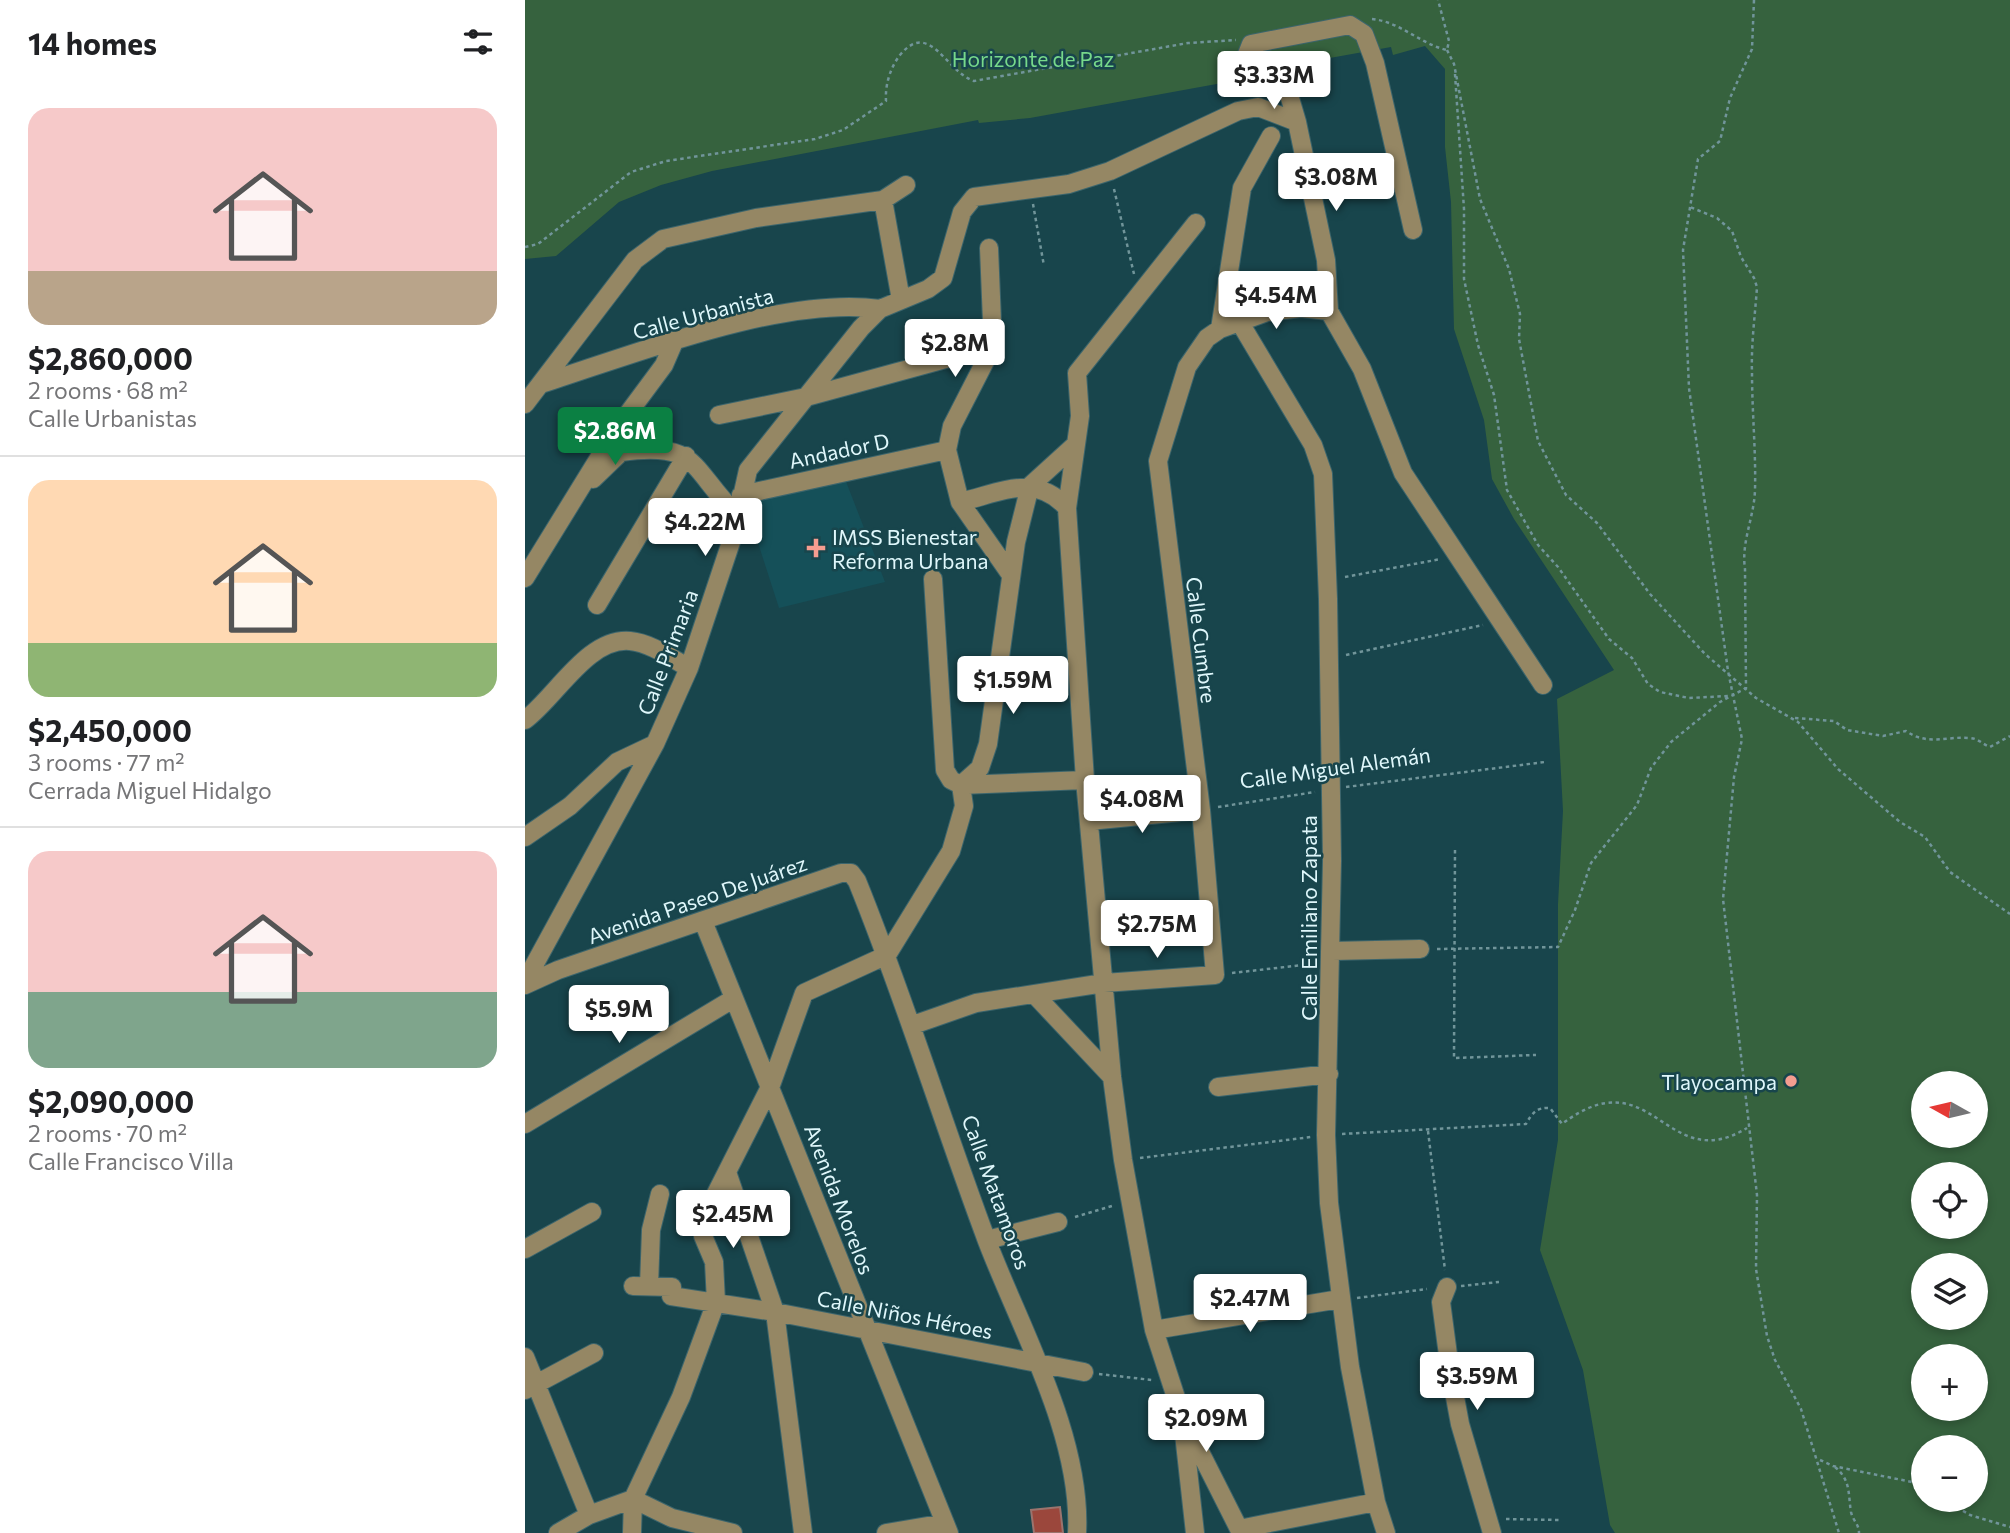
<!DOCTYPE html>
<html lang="en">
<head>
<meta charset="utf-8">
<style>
  :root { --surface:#fff; --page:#f2f2f2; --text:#202124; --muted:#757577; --line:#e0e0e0; --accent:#0b8043 }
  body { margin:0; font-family:Commissioner,sans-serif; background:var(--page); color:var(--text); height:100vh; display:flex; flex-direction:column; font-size:26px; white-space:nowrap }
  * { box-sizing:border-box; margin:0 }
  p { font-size:23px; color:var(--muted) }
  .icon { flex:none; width:38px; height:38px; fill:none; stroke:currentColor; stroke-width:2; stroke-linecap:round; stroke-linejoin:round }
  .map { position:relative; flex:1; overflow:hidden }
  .drawer { display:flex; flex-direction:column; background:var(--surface); width:525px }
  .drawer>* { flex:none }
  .needle { width:46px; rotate:278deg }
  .tools { position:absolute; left:1386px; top:1071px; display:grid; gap:14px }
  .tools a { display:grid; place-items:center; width:77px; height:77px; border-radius:50%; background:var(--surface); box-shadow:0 4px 10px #0003; font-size:35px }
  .price { position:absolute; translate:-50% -60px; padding:0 16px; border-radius:7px; background:#fff; color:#222; font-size:23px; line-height:46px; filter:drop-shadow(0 2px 4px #0008) }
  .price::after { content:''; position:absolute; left:50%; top:42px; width:21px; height:16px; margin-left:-10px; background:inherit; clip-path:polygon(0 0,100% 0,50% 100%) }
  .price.selected { background:var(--accent); color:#fff }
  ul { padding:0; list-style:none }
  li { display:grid; align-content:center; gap:14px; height:371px; padding:0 28px }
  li+li { border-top:2px solid var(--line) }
  li span { display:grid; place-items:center; height:217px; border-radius:21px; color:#555 }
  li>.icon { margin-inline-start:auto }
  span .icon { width:126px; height:126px; fill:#fffc; stroke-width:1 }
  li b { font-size:30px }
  h2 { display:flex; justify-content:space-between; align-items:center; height:84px; padding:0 28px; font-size:30px }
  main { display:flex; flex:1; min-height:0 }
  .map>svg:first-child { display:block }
  .built { fill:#155059 }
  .green { fill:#36623e; fill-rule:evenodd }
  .building { fill:#9b473c; stroke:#9b746e; stroke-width:2 }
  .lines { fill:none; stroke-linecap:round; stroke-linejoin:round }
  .minor-casing { stroke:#3c656c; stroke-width:20 }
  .path { stroke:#71959a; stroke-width:2.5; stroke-dasharray:3.5 3.5; stroke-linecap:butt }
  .minor { stroke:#958764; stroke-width:18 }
  .poi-dot { fill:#f59d90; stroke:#18454c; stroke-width:2.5 }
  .labels { text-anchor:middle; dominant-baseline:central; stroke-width:5; stroke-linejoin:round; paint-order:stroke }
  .park-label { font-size:21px; fill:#77d98b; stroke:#18454c }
  .street-label { font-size:21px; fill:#dff7fb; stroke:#18454c }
  .poi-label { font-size:21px; fill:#dff7fb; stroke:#18454c; text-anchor:start }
</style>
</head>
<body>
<main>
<section class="drawer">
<h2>14 homes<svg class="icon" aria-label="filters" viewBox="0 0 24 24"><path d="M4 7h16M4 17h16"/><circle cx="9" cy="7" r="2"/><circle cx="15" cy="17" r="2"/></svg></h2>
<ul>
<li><span style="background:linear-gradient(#f6c9c9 75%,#b9a48a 0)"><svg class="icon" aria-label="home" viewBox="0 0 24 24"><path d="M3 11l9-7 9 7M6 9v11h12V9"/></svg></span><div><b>$2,860,000</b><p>2 rooms · 68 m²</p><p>Calle Urbanistas</p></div></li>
<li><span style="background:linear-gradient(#ffd9b3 75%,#8fb573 0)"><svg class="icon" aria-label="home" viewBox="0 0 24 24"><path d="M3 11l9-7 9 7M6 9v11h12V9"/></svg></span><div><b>$2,450,000</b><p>3 rooms · 77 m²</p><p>Cerrada Miguel Hidalgo</p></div></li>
<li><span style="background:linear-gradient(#f6c9c9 65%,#7fa58c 0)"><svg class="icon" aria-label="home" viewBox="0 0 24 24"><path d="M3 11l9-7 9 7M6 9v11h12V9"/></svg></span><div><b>$2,090,000</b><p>2 rooms · 70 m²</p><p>Calle Francisco Villa</p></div></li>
</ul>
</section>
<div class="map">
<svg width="1485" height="1533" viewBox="0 0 1485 1533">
  <rect width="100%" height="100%" fill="#18454c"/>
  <path class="built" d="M320 479 360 582 254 608 224 515 238 494Z"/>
  <path class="green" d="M0 0H1485V1533H1090L1085 1525 1058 1370 1015 1250 1033 1140V904L1038 811 1032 699 1089 670 989 519 967 479 959 420 929 329 926 202 920 147V69L900 46 868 55 866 47 715 74 719 79 505 118 454 123 453 120 187 171 136 185 94 202 31 256 0 259ZM1398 1083H1451V1136H1398ZM1398 1174H1451V1227H1398ZM1398 1265H1451V1318H1398ZM1398 1356H1451V1409H1398ZM1398 1447H1451V1500H1398Z"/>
  <path class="building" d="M535 1507 538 1533H509L506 1510Z"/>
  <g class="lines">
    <defs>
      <path id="minor" d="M358 200 376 300
        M888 230 850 63 839 34 825 25 726 44 722 54 754 74 762 88 772 122 801 260 804 311 837 369 878 473 1018 685
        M464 248 468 346 427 426 422 450 435 502 486 575
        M714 321 788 445 798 474 803 599 807 861 801 1135 804 1203 825 1367 851 1502 861 1533
        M695 329 717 188 746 136
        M16 384C110 354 259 295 355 309
        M0 404 110 260 138 239 231 218 358 200 381 185
        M194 415 281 397 468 346
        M68 479 96 452C174 441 165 468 211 514
        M216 495 422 450
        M435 502C475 493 511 472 542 508
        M0 578 93 427 139 365 149 342
        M408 579 420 770 426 780 436 785 560 780
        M72 605 161 456
        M0 720C31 697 63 637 105 641 126 643 146 658 164 668
        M564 821 666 811
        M0 837 45 806 92 762 130 744
        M178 921 424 1533
        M807 951 895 949
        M7 969 130 744 164 668 209 533 223 470 336 328 355 309 403 289 418 278 437 212 449 197 544 184 585 171 713 111 733 107 772 122
        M0 985 33 970 316 873H326L332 881C380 999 417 1121 462 1241 496 1330 557 1437 552 1533
        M509 994 587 1077
        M388 1025 451 1003 579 983 690 975 676 810 633 461 662 367 682 338 695 329 742 312 776 308 804 311
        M693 1087 804 1074
        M0 1124 208 999
        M203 1175 250 1312 278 1533
        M462 1240 533 1222
        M0 1249 67 1212
        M108 1286 147 1287 146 1296 250 1312 559 1372
        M124 1286 126 1230 135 1194
        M922 1287 916 1302 925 1370 935 1424 967 1533
        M629 1330 815 1299
        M0 1357 64 1515
        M0 1390 69 1353
        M663 1428 716 1533
        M714 1529 851 1502
        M33 1533 64 1515 108 1499 147 1518 208 1533
        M107 1533 108 1499 156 1397 191 1302 189 1262 178 1236V1219L246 1085 279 993 362 955 426 851 439 806 436 785 455 768 463 744 491 542 505 486 549 446
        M361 1533 420 1523
        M670 1533 657 1416 629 1330 598 1160 587 1077 560 780 542 508 555 416 552 373 671 223"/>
    </defs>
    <use href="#minor" class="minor-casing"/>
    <path class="path" d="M1229 0 1227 49 1205 98 1195 141 1173 159 1158 250 1164 388 1203 671 1217 739 1209 777 1198 899 1232 1195 1231 1269 1242 1336 1250 1360 1276 1409 1314 1533
      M847 19C876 22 895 44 922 50L924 41 913 0
      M922 50 929 64 955 199 984 269 995 314 994 339 1013 441 1041 495 1072 523 1125 594 1180 654 1231 698 1273 722 1313 769 1375 822 1400 837 1425 872 1485 914
      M930 74 939 209V279L953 345 969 395 982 490 1013 545 1033 567 1084 639 1107 658 1123 684 1135 692 1164 698 1203 696
      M589 189 609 274
      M508 204 519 266
      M0 247 13 244 106 172 141 161 290 139 318 130 361 101C360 85 365 68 375 55 405 19 421 72 449 81L663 43 711 40
      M820 577 916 559
      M821 655 958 625
      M1270 718 1309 721 1322 730 1358 736 1381 731C1402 746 1422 736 1444 738 1453 738 1457 744 1465 747L1485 736
      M821 787 1020 762
      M693 807 790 792
      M930 850 929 1058 1011 1055
      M912 949 1033 947 1050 910 1066 863 1112 805 1126 768 1146 742 1195 702 1221 688 1220 569C1216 542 1229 518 1230 490 1231 451 1227 412 1227 373 1226 344 1230 316 1232 287L1229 278 1216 257 1207 231 1192 218 1165 207
      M707 973 787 964
      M903 1131 920 1270
      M817 1134 1001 1124C1007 1113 1012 1107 1025 1108L1037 1124C1128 1055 1140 1178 1222 1128
      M615 1158 786 1137
      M550 1217 590 1205
      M936 1286 974 1282
      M832 1298 902 1289
      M574 1374 627 1380
      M1295 1460 1308 1466 1387 1482 1398 1489
      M1310 1467C1326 1480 1323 1494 1326 1512 1328 1521 1334 1524 1334 1533
      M1420 1500 1445 1515 1485 1527
      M981 1519 1035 1520"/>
    <use href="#minor" class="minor"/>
  </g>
  <g class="poi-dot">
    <path d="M287.5 537.5h7v7h7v7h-7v7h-7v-7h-7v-7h7z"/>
    <circle cx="1266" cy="1081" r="7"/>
  </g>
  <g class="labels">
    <g class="park-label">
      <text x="508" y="58">Horizonte de Paz</text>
    </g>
    <g class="street-label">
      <text transform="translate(178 313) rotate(-15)">Calle Urbanista</text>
      <text transform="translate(314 450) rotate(-12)">Andador D</text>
      <text transform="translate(677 640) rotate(83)">Calle Cumbre</text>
      <text transform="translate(142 652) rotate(-69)">Calle Primaria</text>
      <text transform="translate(810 767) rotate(-8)">Calle Miguel Alemán</text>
      <text transform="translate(172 899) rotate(-19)">Avenida Paseo De Juárez</text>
      <text transform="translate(783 918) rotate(-90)">Calle Emiliano Zapata</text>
      <text transform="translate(472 1192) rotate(70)">Calle Matamoros</text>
      <text transform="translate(315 1199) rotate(69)">Avenida Morelos</text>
      <text transform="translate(380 1314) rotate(11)">Calle Niños Héroes</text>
    </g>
    <g class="poi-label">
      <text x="307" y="536">IMSS Bienestar<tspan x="307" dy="24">Reforma Urbana</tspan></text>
      <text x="1252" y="1081" text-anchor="end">Tlayocampa</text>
    </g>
  </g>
</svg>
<div class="tools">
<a><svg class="needle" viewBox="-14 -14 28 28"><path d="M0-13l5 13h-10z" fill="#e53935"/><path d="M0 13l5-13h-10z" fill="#757577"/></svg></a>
<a><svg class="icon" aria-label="locate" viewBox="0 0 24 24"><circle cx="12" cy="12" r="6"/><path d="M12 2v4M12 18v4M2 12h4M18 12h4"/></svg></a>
<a><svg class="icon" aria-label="layers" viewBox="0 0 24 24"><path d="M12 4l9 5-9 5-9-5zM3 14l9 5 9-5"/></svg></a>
<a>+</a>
<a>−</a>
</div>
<b class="price" style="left:749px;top:111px">$3.33M</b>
<b class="price" style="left:811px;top:213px">$3.08M</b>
<b class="price" style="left:751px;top:331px">$4.54M</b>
<b class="price" style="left:430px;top:379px">$2.8M</b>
<b class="price selected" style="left:90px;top:467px">$2.86M</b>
<b class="price" style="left:180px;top:558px">$4.22M</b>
<b class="price" style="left:488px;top:716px">$1.59M</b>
<b class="price" style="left:617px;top:835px">$4.08M</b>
<b class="price" style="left:632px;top:960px">$2.75M</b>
<b class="price" style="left:94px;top:1045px">$5.9M</b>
<b class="price" style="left:208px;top:1250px">$2.45M</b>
<b class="price" style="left:725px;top:1334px">$2.47M</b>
<b class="price" style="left:952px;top:1412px">$3.59M</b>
<b class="price" style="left:681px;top:1454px">$2.09M</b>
</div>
</main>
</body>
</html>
